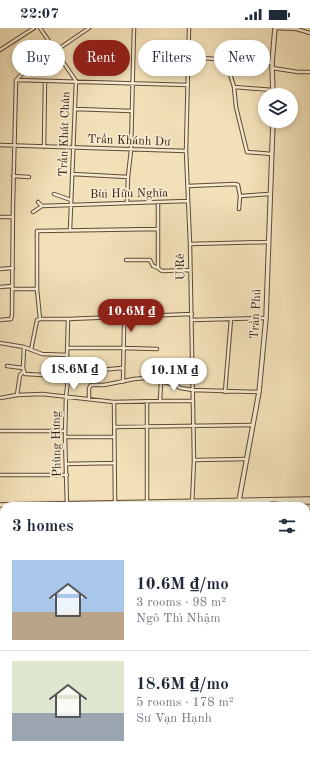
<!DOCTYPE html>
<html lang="en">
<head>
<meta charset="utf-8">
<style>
  :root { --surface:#fff; --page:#f2f2f3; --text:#1f2937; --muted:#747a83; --line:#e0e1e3; --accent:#8f2418 }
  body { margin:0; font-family:"Old Standard TT",serif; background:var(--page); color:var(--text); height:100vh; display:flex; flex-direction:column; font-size:15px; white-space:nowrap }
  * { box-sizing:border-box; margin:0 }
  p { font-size:13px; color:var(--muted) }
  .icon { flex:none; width:22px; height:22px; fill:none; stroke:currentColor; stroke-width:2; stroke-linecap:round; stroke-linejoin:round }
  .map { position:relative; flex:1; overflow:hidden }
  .sheet { position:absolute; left:0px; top:474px; width:310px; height:256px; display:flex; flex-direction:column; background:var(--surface); border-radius:12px 12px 0 0; box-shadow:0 2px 6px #0003 }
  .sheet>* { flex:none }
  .banner { position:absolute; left:12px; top:12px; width:286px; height:36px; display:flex; gap:8px }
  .fabs { position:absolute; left:258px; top:60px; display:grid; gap:8px }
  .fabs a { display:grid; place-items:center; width:40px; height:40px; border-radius:50%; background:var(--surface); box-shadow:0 2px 6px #0003; font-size:20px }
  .price { position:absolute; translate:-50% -34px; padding:0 9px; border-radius:14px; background:#fff; color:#222; font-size:13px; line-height:26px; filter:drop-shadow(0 1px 2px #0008) }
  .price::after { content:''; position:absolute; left:50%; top:24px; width:12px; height:9px; margin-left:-6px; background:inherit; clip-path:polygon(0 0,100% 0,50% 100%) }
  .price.selected { background:var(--accent); color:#fff }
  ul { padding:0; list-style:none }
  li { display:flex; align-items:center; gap:12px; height:100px; padding:0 12px }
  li+li { border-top:1px solid var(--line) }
  li span { display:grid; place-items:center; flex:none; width:112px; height:80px; border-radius:0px; color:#555 }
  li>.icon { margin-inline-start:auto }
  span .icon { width:48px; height:48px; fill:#fffc; stroke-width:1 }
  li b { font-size:17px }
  h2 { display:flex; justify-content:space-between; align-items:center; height:48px; padding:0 12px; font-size:17px }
  .tag { padding:0 14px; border-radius:18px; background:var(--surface); box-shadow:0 2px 6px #0003; font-size:14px; line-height:36px }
  .tag.selected { background:var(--accent); color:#fff }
  .status { display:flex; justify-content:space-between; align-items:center; height:28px; padding:0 20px; background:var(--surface); direction:ltr }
  .status svg { height:11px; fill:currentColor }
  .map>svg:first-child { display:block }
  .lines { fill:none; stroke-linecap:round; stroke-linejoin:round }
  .minor-casing { stroke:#5e4a36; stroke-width:4.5 }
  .tertiary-casing { stroke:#5e4a36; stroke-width:5.5 }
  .minor { stroke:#f7ebd1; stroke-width:2.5 }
  .tertiary { stroke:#f7ebd1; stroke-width:3.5 }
  .labels { text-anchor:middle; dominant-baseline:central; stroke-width:3.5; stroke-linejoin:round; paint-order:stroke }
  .street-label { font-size:12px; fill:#2d180b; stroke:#f7ebd1 }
</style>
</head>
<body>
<div class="status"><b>22:07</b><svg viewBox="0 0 49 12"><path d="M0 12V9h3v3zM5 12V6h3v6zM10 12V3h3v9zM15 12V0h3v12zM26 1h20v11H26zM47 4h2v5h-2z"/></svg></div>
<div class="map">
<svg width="310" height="730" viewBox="0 0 310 730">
  <rect width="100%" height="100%" fill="#f2e0b8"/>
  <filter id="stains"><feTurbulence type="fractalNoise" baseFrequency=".005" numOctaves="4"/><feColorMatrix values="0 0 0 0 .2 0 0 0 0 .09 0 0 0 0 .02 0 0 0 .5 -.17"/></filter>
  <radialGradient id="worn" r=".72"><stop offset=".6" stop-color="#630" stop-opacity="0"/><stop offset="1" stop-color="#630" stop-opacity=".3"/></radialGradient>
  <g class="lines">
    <defs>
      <path id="minor" d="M40 0 76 53 70 202
        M189 0 186 123 190 216 194 432 192 478
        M275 0 297 1 310 5
        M226 16V32
        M0 22 34 0
        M188 29 272 35
        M229 32 230 46 234 59 273 62
        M272 40 298 44H310
        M17 52 188 57
        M234 59 236 79 247 124 272 126
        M75 81 132 83
        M0 117 186 123
        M44 119 45 53
        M72 146 128 149
        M13 148 29 149
        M188 158 235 156 238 157 240 168 270 166
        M54 166 71 172
        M38 174 42 178
        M158 174V240L162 243 190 242
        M127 175 128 149 131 122 134 0
        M239 181 240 168
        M33 184 42 178 188 173
        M0 189H13
        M190 216 269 214
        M126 232H150L153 238 158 240
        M0 241 13 240
        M0 259 12 258
        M12 261H37L40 291
        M37 261V203L157 201
        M0 292 11 291 12 287 13 176 16 52 22 46 89 0
        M192 292 266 290
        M0 315 24 319 42 326 67 327 68 351 66 369 65 409 67 478
        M24 319 23 340 25 346 44 347
        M67 320H124L157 321
        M31 322 37 292 40 291H68
        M67 327 68 291 192 286
        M7 338 23 340
        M68 341 90 343 122 340
        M123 354 124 299 128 288
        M225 364 231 291
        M17 367 20 347 23 344
        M0 370 17 367 42 366 114 374 160 373 161 354
        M89 371V360L91 357H104L134 351 146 350 176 357 180 360 193 362 259 364
        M147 373V476
        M160 373H193
        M114 374 115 475
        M114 399 253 397
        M0 403H65
        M65 409H114
        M194 432 247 431
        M66 436 114 435
        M0 447H67
        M306 512 310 514
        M306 536 310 537
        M307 591 310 559
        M306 634H310
        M306 667H310
        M0 685 4 686
        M306 708H310
        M8 730V726
        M299 730V726"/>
      <path id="tertiary" d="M273 67 272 35 275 0
        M279 474H310
        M207 476 269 475
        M0 477 310 471
        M117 478 171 477
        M238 478 259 364 266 290 273 93
        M160 730 161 726"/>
    </defs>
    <use href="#minor" class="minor-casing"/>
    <use href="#tertiary" class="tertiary-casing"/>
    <use href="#minor" class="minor"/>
    <use href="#tertiary" class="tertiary"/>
  </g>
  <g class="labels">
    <g class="street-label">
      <text transform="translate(65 106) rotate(-88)">Trần Khát Chân</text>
      <text transform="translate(129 113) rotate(2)">Trần Khánh Dư</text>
      <text transform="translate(129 166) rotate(-1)">Bùi Hữu Nghĩa</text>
      <text transform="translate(181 239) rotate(-91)">U Rê</text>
      <text transform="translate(256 286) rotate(-87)">Trần Phú</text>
      <text transform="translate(57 416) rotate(-91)">Phùng Hưng</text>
    </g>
  </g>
  <rect width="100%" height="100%" filter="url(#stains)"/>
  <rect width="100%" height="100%" fill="url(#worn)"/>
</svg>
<div class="fabs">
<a><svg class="icon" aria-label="layers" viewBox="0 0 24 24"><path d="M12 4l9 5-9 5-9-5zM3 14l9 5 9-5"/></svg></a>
</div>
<b class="price selected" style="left:131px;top:305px">10.6M ₫</b>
<b class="price" style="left:74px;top:363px">18.6M ₫</b>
<b class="price" style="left:174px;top:364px">10.1M ₫</b>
<div class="banner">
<a class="tag">Buy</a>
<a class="tag selected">Rent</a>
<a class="tag">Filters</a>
<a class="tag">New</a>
</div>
<section class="sheet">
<h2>3 homes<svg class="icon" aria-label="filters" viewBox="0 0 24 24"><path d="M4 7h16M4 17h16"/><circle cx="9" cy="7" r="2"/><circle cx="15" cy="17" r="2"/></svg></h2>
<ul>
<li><span style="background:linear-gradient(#a9c7e8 65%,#b9a48a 0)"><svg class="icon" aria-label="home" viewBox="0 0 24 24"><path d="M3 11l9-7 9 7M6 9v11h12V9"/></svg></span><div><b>10.6M ₫/mo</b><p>3 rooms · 98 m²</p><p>Ngô Thì Nhậm</p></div></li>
<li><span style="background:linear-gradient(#dfe7d0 65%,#9aa5b1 0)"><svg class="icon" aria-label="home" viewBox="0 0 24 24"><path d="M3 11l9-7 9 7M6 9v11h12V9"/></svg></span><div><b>18.6M ₫/mo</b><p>5 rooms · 178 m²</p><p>Sư Vạn Hạnh</p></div></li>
</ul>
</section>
</div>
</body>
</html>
